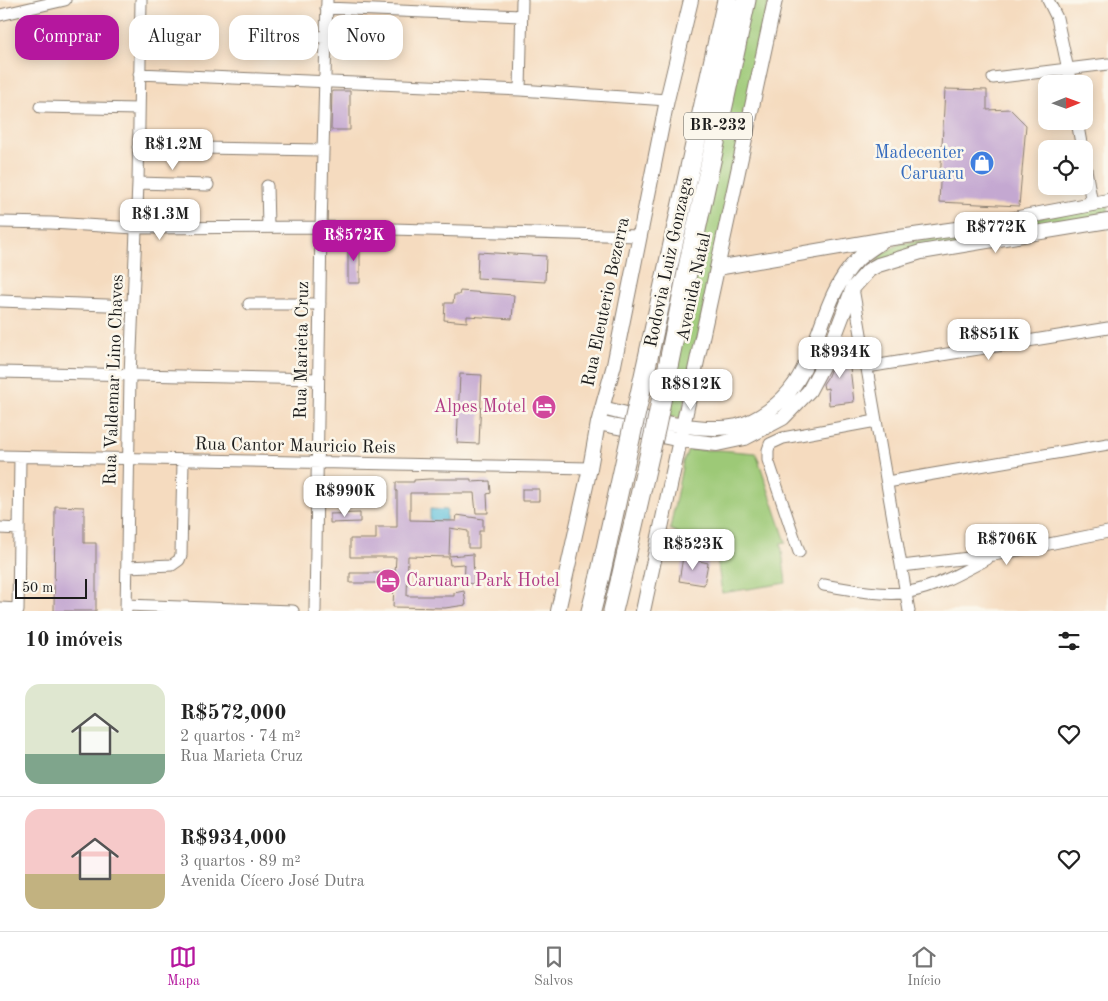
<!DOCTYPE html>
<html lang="pt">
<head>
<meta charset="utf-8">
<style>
  :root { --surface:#fff; --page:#f6f6f6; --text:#222; --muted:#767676; --line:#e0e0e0; --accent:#b5179e }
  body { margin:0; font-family:"Old Standard TT",serif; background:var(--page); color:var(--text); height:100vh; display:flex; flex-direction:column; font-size:19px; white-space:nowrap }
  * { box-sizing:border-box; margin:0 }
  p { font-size:16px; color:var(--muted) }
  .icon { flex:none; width:28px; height:28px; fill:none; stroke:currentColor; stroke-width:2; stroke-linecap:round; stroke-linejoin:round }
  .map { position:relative; height:611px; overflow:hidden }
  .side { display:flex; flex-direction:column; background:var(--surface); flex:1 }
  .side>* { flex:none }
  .top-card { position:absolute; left:15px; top:15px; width:500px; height:45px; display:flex; gap:10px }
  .needle { width:32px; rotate:89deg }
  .buttons { position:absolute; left:1038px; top:75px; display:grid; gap:10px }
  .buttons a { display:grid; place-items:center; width:55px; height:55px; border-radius:10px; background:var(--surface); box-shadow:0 2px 12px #0003; font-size:25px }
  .scale { position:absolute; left:15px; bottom:12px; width:72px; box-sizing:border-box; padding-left:5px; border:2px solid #1c1c1c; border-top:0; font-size:14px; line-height:18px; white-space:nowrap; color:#1c1c1c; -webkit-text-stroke:4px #fbf7ec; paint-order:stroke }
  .price { position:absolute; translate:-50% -42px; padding:0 11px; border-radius:10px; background:#fff; color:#222; font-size:16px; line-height:32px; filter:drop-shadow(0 1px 2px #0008) }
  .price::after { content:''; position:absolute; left:50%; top:30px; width:15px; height:11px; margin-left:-8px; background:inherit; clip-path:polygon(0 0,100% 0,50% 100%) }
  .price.active { background:var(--accent); color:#fff }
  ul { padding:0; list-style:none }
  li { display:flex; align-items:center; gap:15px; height:125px; padding:0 25px }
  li+li { border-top:1px solid var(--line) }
  li span { display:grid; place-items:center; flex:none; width:140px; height:100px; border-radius:15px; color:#555 }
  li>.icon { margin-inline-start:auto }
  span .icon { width:60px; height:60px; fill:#fffc; stroke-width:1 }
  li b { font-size:21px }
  h2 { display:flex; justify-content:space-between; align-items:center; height:60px; padding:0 25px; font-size:21px }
  .chip { padding:0 18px; border-radius:15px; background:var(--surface); box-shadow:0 2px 12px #0003; font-size:18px; line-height:45px }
  .chip.active { background:var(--accent); color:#fff }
  .tabs { display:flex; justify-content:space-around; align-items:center; height:70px; border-top:1px solid var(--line); background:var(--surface); font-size:14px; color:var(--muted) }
  .tabs a { display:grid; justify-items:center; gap:2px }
  .tabs .active { color:var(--accent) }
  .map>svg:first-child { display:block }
  .green { fill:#9dc977; stroke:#5c724a }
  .water { fill:#5dc0db; stroke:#3c6e7c }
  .building { fill:#c4a8d1 }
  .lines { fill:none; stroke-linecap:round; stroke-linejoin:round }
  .minor-casing { stroke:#887c6e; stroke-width:13 }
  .tertiary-casing { stroke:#887c6e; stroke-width:16 }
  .trunk-casing { stroke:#887c6e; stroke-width:21 }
  .minor { stroke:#fff; stroke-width:11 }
  .tertiary { stroke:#fff; stroke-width:14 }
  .trunk { stroke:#fff; stroke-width:19 }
  .trunk-bridge-casing { stroke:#887c6e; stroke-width:21; stroke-linecap:butt }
  .trunk-bridge { stroke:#fff; stroke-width:19 }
  .labels { text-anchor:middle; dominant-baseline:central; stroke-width:5; stroke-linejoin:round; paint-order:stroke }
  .shield { fill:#fbf7ec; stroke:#5f5e5a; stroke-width:1 }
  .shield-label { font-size:16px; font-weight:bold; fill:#1c1c1c }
  .shop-label { font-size:18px; fill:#366cbe; stroke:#fbf7ec; text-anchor:end }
  .street-label { font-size:18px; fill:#1c1c1c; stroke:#fbf7ec }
  .hotel-label { font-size:18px; fill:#b23c85; stroke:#fbf7ec; text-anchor:end }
</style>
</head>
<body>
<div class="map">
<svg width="1108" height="611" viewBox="0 0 1108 611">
  <rect width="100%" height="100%" fill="#fbf7ec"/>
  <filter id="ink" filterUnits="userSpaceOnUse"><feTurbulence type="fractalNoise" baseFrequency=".02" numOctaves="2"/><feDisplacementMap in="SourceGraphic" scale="10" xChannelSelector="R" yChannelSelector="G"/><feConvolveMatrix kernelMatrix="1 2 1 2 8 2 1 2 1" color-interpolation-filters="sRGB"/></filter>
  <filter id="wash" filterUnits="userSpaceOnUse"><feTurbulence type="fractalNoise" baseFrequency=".0096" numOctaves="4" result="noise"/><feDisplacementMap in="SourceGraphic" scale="20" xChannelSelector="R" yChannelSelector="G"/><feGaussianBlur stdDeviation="1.12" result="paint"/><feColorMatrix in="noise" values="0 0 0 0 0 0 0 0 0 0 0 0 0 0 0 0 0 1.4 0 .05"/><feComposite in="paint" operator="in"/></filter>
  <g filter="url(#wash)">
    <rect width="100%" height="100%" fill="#f5dbbf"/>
    <path class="green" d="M750 0H769L681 418 656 416Z
      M1108 205V218L876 263 881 254 900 244Z
      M688 450H719L756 453 786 542 781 543 786 583 722 593 716 552 721 551 717 542 693 541 670 529 683 462Z"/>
    <path class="water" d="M430 509 447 510 446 521H430Z"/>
    <g id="blocks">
      <path class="building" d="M945 89 987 90V110L1010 109 1026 125 1019 206 939 202Z
        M332 91H350V130H331Z
        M348 241H360V283H348Z
        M478 252 546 256 545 282 477 278Z
        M460 291 514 295 512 319 467 316V322L444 320 445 303H453L454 295H459Z
        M847 342 854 402 829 405 828 388 824 389 823 384 827 378 841 344Z
        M460 374 482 375 479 444 457 443Z
        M429 479H471V482L490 481 491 493 487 494 488 513H476L474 493H410V520L456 521 457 515 483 519V531H479V548H468V531L450 528 449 556 473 554 474 584 464 583 465 565 464 564 450 565 449 557 408 556 407 596H454V593L464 591 466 605 445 608 393 607 394 583H350V573H395L396 557H350V539H376V527H397V491H396V482H414V480Z
        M522 489H539V501H522Z
        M55 506 84 507V543H96V611H54Z
        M360 513V522L330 523V514Z
        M683 557 708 563 704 585 679 581Z"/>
    </g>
  </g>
  <g filter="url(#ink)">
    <use href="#blocks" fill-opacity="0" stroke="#887c6e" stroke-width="1"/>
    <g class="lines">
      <defs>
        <path id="minor" d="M1048 0 1057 18 1071 84
          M326 8 521 16
          M0 15 65 0
          M239 35 326 37
          M139 74 520 90 667 100
          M993 78 1108 64
          M520 90 522 0
          M40 107 139 109
          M1077 121 1082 149
          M138 147 322 150
          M1084 158 1092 204
          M138 183 208 185
          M267 186 268 227
          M0 222 51 223 135 228 321 227 639 236
          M853 288 909 611
          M0 301 133 306
          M249 304H320
          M867 367 1108 328
          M0 372 318 379
          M0 456 590 468
          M887 482 1108 444
          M0 528 19 529
          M799 552 768 460V450L770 444 783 438 876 421
          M902 566 994 555 1108 532
          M127 567 172 565 179 560 181 555 183 461
          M824 585C846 589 887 597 909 592 937 587 962 572 987 559
          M126 605 293 611
          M0 608 18 609
          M18 611 20 457
          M126 611 130 375 138 183 141 0
          M315 611 321 227 327 0"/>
        <path id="tertiary" d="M717 268 886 239 977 226 1108 201
          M602 408C640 417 699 434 737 426 758 421 782 403 794 385 804 371 811 353 817 337 827 310 836 281 857 260 864 253 873 248 881 242
          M598 423 681 440 717 444 745 438 783 418 809 391 826 359 853 288 869 270 878 265 921 252 1108 221
          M558 611 590 468 598 423 614 365 667 100 691 0
          M643 611C688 408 730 203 775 0"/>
        <path id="trunk" d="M671 253 727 0
          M691 253 746 0
          M591 611 600 576
          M613 611 621 578"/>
      </defs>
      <use href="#minor" class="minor-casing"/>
      <use href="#tertiary" class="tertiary-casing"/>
      <use href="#trunk" class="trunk-casing"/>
      <use href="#minor" class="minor"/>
      <use href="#tertiary" class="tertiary"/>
      <use href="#trunk" class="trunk"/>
      <defs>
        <path id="trunk-bridge" d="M600 576 671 253
          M621 578 656 426 691 253"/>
      </defs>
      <use href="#trunk-bridge" class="trunk-bridge-casing"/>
      <use href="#trunk-bridge" class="trunk-bridge"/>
    </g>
  </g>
  <defs>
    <symbol id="shop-disc" viewBox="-11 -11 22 22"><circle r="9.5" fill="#3f7fe0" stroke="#fbf7ec"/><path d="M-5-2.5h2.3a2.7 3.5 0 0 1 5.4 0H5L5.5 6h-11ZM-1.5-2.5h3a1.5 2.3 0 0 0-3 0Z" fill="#fff"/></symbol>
    <symbol id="hotel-disc" viewBox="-11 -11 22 22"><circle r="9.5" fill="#d1479c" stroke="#fbf7ec"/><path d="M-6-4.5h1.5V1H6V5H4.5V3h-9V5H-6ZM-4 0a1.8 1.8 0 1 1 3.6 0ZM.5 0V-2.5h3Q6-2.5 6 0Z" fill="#fff"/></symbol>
  </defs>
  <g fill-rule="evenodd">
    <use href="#shop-disc" x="968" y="149" width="28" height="28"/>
    <use href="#hotel-disc" x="530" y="393" width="28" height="28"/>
    <use href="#hotel-disc" x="374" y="567" width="28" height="28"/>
  </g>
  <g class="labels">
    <rect class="shield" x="684" y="112.5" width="68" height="27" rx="4"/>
    <g class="shield-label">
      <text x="718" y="126">BR-232</text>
    </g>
    <g class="shop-label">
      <text x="964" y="153">Madecenter<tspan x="964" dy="21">Caruaru</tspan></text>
    </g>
    <g class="street-label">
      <text transform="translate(669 262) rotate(-78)">Rodovia Luiz Gonzaga</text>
      <text transform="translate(694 287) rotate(-78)">Avenida Natal</text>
      <text transform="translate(606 302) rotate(-78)">Rua Eleuterio Bezerra</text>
      <text transform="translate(302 350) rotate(-89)">Rua Marieta Cruz</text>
      <text transform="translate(114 380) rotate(-88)">Rua Valdemar Lino Chaves</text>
      <text transform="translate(295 446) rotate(1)">Rua Cantor Mauricio Reis</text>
    </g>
    <g class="hotel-label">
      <text x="526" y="407">Alpes Motel</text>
      <text x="406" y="581" text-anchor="start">Caruaru Park Hotel</text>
    </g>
  </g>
</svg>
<div class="buttons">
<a><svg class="needle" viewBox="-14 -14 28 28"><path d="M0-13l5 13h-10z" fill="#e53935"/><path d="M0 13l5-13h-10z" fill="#767676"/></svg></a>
<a><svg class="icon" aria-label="locate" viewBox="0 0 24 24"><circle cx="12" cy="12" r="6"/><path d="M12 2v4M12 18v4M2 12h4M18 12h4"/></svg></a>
</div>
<div class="scale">50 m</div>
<b class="price" style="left:173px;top:171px">R$1.2M</b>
<b class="price" style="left:160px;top:241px">R$1.3M</b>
<b class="price" style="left:996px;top:254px">R$772K</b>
<b class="price active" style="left:354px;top:262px">R$572K</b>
<b class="price" style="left:989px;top:361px">R$851K</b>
<b class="price" style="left:840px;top:379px">R$934K</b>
<b class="price" style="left:691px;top:411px">R$812K</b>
<b class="price" style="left:345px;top:518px">R$990K</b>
<b class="price" style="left:1007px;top:566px">R$706K</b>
<b class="price" style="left:693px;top:571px">R$523K</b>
<div class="top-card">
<a class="chip active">Comprar</a>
<a class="chip">Alugar</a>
<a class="chip">Filtros</a>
<a class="chip">Novo</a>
</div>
</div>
<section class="side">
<h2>10 imóveis<svg class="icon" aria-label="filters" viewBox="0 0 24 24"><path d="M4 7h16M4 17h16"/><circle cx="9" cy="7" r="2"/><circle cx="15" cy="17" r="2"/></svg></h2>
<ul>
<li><span style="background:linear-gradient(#dfe7d0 70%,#7fa58c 0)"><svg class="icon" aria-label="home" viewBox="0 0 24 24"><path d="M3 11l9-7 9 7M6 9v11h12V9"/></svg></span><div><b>R$572,000</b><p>2 quartos · 74 m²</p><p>Rua Marieta Cruz</p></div><svg class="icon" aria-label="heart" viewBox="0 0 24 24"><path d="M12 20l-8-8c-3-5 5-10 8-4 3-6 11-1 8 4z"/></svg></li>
<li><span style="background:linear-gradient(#f6c9c9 65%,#c2b280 0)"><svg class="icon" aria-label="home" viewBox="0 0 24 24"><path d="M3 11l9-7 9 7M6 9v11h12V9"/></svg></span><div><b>R$934,000</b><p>3 quartos · 89 m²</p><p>Avenida Cícero José Dutra</p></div><svg class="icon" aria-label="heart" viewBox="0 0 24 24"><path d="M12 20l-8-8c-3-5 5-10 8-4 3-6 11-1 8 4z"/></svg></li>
</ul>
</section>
<nav class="tabs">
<a class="active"><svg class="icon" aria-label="map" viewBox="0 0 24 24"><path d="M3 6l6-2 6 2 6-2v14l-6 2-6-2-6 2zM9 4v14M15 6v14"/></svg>Mapa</a>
<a><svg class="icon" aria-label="saved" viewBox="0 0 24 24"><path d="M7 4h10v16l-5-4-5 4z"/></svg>Salvos</a>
<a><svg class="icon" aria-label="home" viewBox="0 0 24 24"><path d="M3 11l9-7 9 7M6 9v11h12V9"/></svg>Início</a>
</nav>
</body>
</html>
